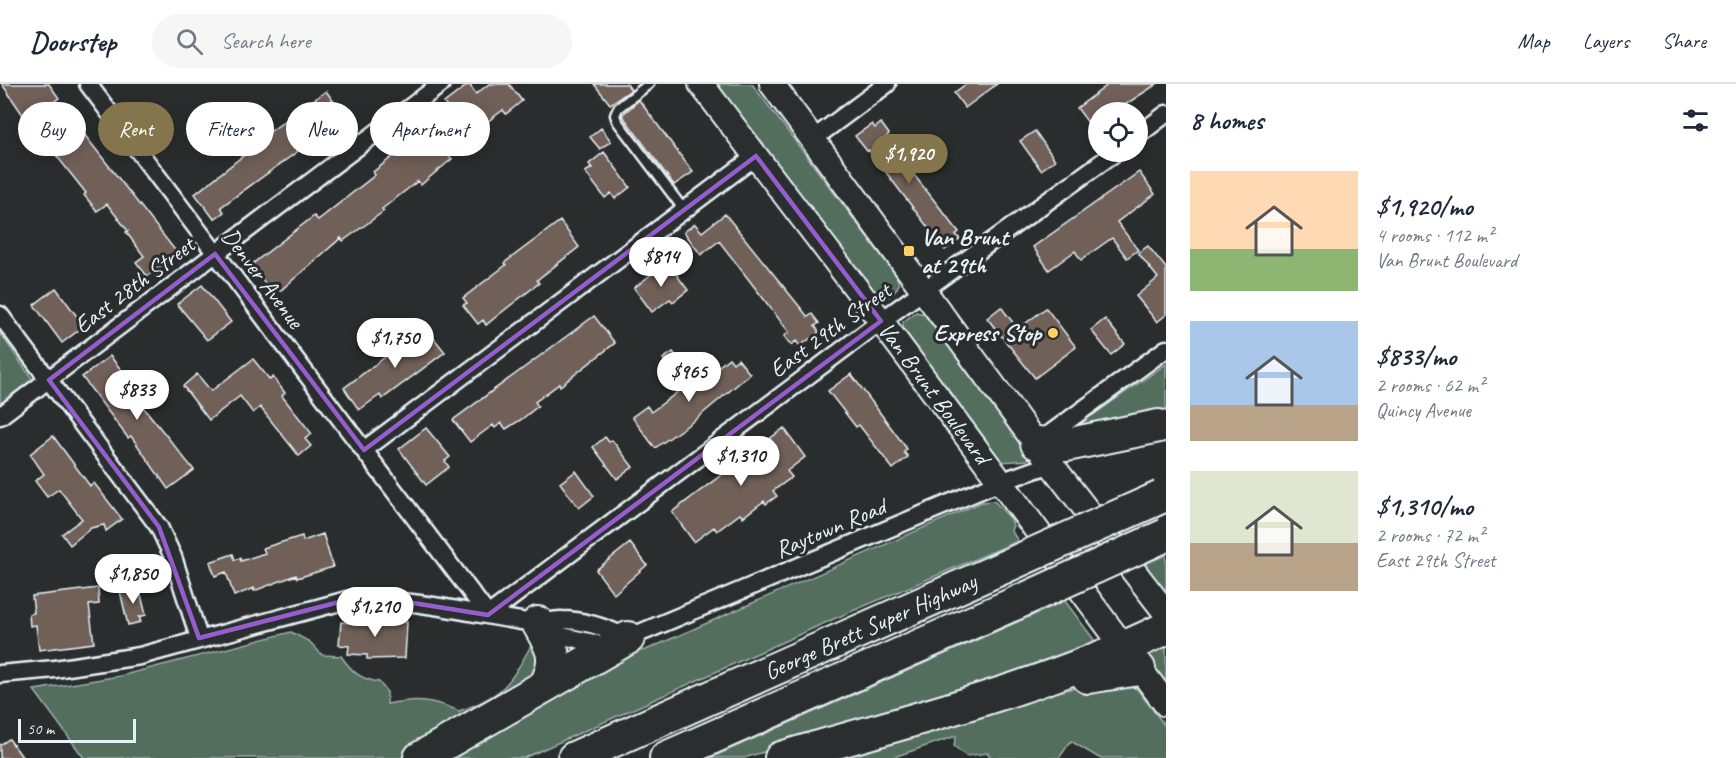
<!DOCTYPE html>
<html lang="en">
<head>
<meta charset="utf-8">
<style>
  :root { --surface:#fff; --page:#f6f6f7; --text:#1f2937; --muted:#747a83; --line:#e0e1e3; --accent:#84754c }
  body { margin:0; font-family:Caveat,sans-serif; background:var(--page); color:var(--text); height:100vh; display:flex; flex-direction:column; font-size:22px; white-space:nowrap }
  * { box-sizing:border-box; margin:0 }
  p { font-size:20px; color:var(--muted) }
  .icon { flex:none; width:33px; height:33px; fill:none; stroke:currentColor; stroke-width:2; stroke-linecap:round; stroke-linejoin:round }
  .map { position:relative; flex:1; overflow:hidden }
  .drawer { display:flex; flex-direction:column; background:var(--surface); width:570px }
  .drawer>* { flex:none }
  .hud { position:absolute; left:18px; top:18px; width:570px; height:54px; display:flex; gap:12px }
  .fabs { position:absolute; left:1088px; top:18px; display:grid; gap:12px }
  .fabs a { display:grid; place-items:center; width:60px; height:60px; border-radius:50%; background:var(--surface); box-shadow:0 3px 15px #0003; font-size:30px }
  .scale { position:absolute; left:18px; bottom:15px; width:118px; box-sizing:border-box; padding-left:6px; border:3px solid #e8f1f8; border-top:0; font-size:16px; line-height:21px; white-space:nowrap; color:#e8f1f8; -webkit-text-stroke:4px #2a2d2e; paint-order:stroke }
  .price { position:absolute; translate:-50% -51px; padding:0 14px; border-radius:21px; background:#fff; color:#222; font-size:20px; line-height:39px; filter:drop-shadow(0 2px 3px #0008) }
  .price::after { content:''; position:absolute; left:50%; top:36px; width:18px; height:14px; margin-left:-9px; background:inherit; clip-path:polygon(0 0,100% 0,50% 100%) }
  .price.current { background:var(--accent); color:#fff }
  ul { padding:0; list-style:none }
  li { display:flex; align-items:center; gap:18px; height:150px; padding:0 24px }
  li span { display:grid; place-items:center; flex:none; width:168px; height:120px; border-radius:0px; color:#555 }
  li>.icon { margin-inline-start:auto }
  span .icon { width:72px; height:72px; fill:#fffc; stroke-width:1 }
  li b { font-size:26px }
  h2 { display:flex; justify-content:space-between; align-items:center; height:72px; padding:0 24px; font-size:26px }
  .pill { padding:0 21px; border-radius:27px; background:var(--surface); box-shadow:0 3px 15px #0003; font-size:21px; line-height:54px }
  .pill.current { background:var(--accent); color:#fff }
  header { display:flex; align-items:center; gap:36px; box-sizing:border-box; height:84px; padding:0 30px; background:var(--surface); border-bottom:2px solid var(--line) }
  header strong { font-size:28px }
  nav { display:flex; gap:33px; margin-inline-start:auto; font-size:21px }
  .search { width:420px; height:54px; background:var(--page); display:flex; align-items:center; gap:15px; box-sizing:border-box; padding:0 21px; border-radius:33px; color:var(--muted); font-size:22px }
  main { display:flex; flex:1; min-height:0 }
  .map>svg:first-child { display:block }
  .green { fill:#526e5d; stroke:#9db0aa; stroke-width:1.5 }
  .building { fill:#716059; stroke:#e8f1f8; stroke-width:1.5 }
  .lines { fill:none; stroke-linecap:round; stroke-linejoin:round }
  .service-casing { stroke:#e8f1f8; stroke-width:13 }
  .minor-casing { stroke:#e8f1f8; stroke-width:21 }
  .secondary-casing { stroke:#e8f1f8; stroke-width:28 }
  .motorway-casing { stroke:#e8f1f8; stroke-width:36 }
  .service { stroke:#2a2d2e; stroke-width:8 }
  .minor { stroke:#2a2d2e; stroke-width:16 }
  .secondary { stroke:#2a2d2e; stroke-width:24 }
  .motorway { stroke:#2a2d2e; stroke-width:32 }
  .motorway-bridge-casing { stroke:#e8f1f8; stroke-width:36; stroke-linecap:butt }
  .motorway-bridge { stroke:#2a2d2e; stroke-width:32 }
  .marked { fill:none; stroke:#965dcd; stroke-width:4.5; stroke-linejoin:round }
  .poi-dot { fill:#ffd166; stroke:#2a2d2e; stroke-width:2 }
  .labels { text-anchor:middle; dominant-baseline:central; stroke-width:6; stroke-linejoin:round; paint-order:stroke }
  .poi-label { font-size:24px; font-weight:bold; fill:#e8f1f8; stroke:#2a2d2e; text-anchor:start }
  .street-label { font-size:24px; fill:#e8f1f8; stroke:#2a2d2e }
</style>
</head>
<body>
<header>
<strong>Doorstep</strong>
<div class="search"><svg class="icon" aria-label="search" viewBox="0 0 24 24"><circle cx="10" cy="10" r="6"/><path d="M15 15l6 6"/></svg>Search here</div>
<nav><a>Map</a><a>Layers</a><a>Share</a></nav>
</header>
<main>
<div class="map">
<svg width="1166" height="674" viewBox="0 0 1166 674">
  <rect width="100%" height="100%" fill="#2a2d2e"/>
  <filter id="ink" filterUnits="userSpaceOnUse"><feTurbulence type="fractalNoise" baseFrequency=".0167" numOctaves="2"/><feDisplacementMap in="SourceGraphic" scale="12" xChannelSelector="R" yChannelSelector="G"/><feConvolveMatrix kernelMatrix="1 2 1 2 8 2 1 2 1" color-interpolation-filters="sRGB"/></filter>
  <g filter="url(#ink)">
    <path class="green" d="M716 0H752L896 191 899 200C895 210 890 214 878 215Z
      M916 228 924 230 1031 371 1027 376 1001 378 903 248V238Z
      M0 249 33 296 32 300 0 324Z
      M1166 280V329L1063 346 1093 331Z
      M994 417 1011 435 1013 442 1011 446 1018 457 836 534 524 674H435L622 569 646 566 982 418Z
      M1166 471V510L1144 480Z
      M1065 517 1101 565 744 674H710Z
      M291 548 310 558 322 571 341 572C352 588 360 595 379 598L387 608V620C416 614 431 615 459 627 505 611 510 599 533 558L542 566 531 600 401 674H84L34 606 120 592Z
      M1166 552V600L1143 569Z
      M1108 595 1137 605 1166 643V674H1099L1071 657 1059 674H991L988 669 966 672 954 662 956 652 891 674H807Z"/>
    <path class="building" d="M2 0H49L59 14 27 37Z
      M469 0 476 10 489 0H509L522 17 506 30 503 26 466 54 469 57 449 72 452 75 430 93 421 101 418 97 382 125 384 127 368 139 343 157 341 154 280 207 275 202 270 206 251 181 314 132 318 136 375 91 373 88 450 28 444 19Z
      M594 0H627L631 6 610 20Z
      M966 0H997L965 24 954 9Z
      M1109 0H1157L1114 28H1098V52L1077 24Z
      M326 7 345 33 221 123 224 128 214 135 195 110 244 71 242 68Z
      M639 16 693 88 674 101 622 31Z
      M881 39 889 50 885 54 959 148 956 151 960 155 945 166 869 66 867 67 855 52 872 40 875 44Z
      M76 40 178 170 147 192 136 178 144 172 126 148 128 147 107 120 97 127 84 111 86 109 48 61Z
      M601 44 611 57 600 65 590 53Z
      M1035 47 1055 76 1041 86 1020 57Z
      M604 68 630 103 615 115 611 109 605 114 585 88 592 84 589 80Z
      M1139 88 1155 110 1117 138 1138 166 1127 174 1112 154 1081 176 1075 167 1049 186 1033 163Z
      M725 130 808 233 812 230 819 239 815 242 819 248 800 262 796 257 791 261 784 252 789 248 719 157 701 171 684 148 695 140 702 148Z
      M560 137 579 163 537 196 539 199 497 232 486 241 483 236 478 240 463 221 467 219 463 214 506 181 504 179Z
      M1148 162 1166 184V231L1157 238 1136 212 1158 194 1138 169Z
      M667 178 688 206 673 218 670 215 652 228 634 204Z
      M202 201 231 238 207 256 177 220Z
      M56 204 84 242 62 259 34 221Z
      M1001 223 1018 245 1046 224 1076 263 1035 294 987 234Z
      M594 232 615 259 560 302 559 300 535 318 538 322 522 335 506 345 501 339 495 344 493 341 470 358 453 336Z
      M1105 235 1125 260 1111 271 1091 246Z
      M425 243 445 268 382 315 380 311 359 326 344 304Z
      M673 268 682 280 673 288 663 275Z
      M110 272 141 310 136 314 194 386 168 405 131 352 128 354 82 293Z
      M729 274 733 279 738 275 750 290 695 336 655 364 632 333 647 322 651 328 679 307 677 304 687 297 692 304Z
      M253 275 270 296 273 293 285 309 282 312 312 350 305 355 311 362 299 372 260 323 253 329 240 312 209 336 183 302 197 290 211 307Z
      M851 290 907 365 904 368 908 373 893 385 859 341 856 343 828 307Z
      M426 344 450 373 445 377 449 383 426 401 399 365Z
      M784 344 805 373 787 387 792 393 773 407 777 412 766 420 764 417 743 433 740 430 717 447 714 443 694 458 672 428Z
      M53 352 90 402 94 399 122 435 106 447 104 441 91 444 70 461 62 450 82 435 59 405 47 413 35 397 44 390 30 370Z
      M605 353 609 358 612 356 633 383 617 395 593 363Z
      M576 387 594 412 579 424 560 399Z
      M323 450 333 483 297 494 296 491 254 507V504L234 512 226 488 215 492 210 478 233 470 235 476 240 474 241 477 265 469 263 464 302 452 303 457Z
      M630 459 647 481 614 510 596 486Z
      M139 503 146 531 139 533 141 538 128 541 120 507Z
      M98 504 99 520 89 521 94 559 39 566 36 541 30 542 29 530 34 529 32 512Z
      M350 535 407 538 405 574 367 575V571L348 570 349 562 339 561 341 538 350 539Z
      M9 655 23 674H0V661Z"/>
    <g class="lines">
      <defs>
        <path id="service" d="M649 0 618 24 615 31 617 37 684 126"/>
        <path id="minor" d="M88 0 488 531 881 237 1116 68
          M1137 52 1166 30
          M813 55 887 0
          M0 231 159 443 173 473 199 554
          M0 332 441 0
          M1040 357 1166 265
          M364 366 756 72
          M544 543 558 551 603 561 628 554 1000 398 1051 380
          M0 590 55 585 140 572 347 516C411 513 471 530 534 539 544 540 553 535 562 536 583 536 609 545 628 554"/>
        <g id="secondary">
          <path id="s1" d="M701 0 881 237 1166 620"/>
          <path d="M772 0 1051 380 1166 529"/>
        </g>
        <g id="motorway">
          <path d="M1037 359 1066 361 1159 342"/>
          <path d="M538 539C553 566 559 572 546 601"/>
          <path d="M1088 593 1139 585"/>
          <path d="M420 674 628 554"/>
          <path id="s2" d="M574 674 1004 483"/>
          <path d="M666 674 1023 516"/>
          <path d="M781 674C910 636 1044 604 1166 544"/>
        </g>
      </defs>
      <use href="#service" class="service-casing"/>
      <use href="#minor" class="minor-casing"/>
      <use href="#secondary" class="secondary-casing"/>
      <use href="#motorway" class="motorway-casing"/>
      <use href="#service" class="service"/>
      <use href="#minor" class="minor"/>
      <use href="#secondary" class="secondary"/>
      <use href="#motorway" class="motorway"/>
      <defs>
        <path id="motorway-bridge" d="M1004 483 1161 413
          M1023 516 1166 451"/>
      </defs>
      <use href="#motorway-bridge" class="motorway-bridge-casing"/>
      <use href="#motorway-bridge" class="motorway-bridge"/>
    </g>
  </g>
  <path class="marked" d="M756 72 881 237 488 531 382 514 347 516 199 554 159 443 49 296 215 170 364 366Z"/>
  <g class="poi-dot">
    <rect x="903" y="161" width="12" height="12" rx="3"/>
    <circle cx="1053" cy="249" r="6"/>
  </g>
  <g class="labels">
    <g class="poi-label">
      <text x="921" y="153">Van Brunt<tspan x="921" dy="28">at 29th</tspan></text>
      <text x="1041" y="249" text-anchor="end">Express Stop</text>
    </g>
    <g class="street-label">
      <text transform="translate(263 194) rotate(53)">Denver Avenue</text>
      <text transform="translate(134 201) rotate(-37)">East 28th Street</text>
      <text transform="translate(830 246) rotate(-36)">East 29th Street</text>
      <text stroke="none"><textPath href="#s1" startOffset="387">Van Brunt Boulevard</textPath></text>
      <text transform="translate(830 444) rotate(-23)">Raytown Road</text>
      <text stroke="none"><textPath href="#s2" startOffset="324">George Brett Super Highway</textPath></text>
    </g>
  </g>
</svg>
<div class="fabs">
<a><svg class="icon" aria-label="locate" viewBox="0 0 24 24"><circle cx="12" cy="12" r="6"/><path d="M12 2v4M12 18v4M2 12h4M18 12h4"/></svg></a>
</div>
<div class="scale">50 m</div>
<b class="price current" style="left:909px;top:101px">$1,920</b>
<b class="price" style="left:661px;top:204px">$814</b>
<b class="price" style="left:395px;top:285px">$1,750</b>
<b class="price" style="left:689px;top:319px">$965</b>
<b class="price" style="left:137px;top:337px">$833</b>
<b class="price" style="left:741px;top:403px">$1,310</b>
<b class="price" style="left:133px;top:521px">$1,850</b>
<b class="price" style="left:375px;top:554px">$1,210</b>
<div class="hud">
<a class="pill">Buy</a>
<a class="pill current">Rent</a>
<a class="pill">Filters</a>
<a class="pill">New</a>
<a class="pill">Apartment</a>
</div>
</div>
<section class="drawer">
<h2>8 homes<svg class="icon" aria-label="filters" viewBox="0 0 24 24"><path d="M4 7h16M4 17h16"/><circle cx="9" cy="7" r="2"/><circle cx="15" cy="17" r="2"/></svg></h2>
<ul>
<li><span style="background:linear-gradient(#ffd9b3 65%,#8fb573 0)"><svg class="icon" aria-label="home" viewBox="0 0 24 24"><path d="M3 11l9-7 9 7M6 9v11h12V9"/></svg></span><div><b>$1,920/mo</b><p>4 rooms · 112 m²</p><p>Van Brunt Boulevard</p></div></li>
<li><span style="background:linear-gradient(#a9c7e8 70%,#b9a48a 0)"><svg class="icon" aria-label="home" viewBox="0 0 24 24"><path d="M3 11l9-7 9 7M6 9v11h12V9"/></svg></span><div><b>$833/mo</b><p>2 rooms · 62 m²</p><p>Quincy Avenue</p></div></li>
<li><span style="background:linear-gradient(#dfe7d0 60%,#b9a48a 0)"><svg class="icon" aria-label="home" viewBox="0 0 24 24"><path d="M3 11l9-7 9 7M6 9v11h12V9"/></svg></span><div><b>$1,310/mo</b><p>2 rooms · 72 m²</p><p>East 29th Street</p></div></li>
</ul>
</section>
</main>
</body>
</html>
